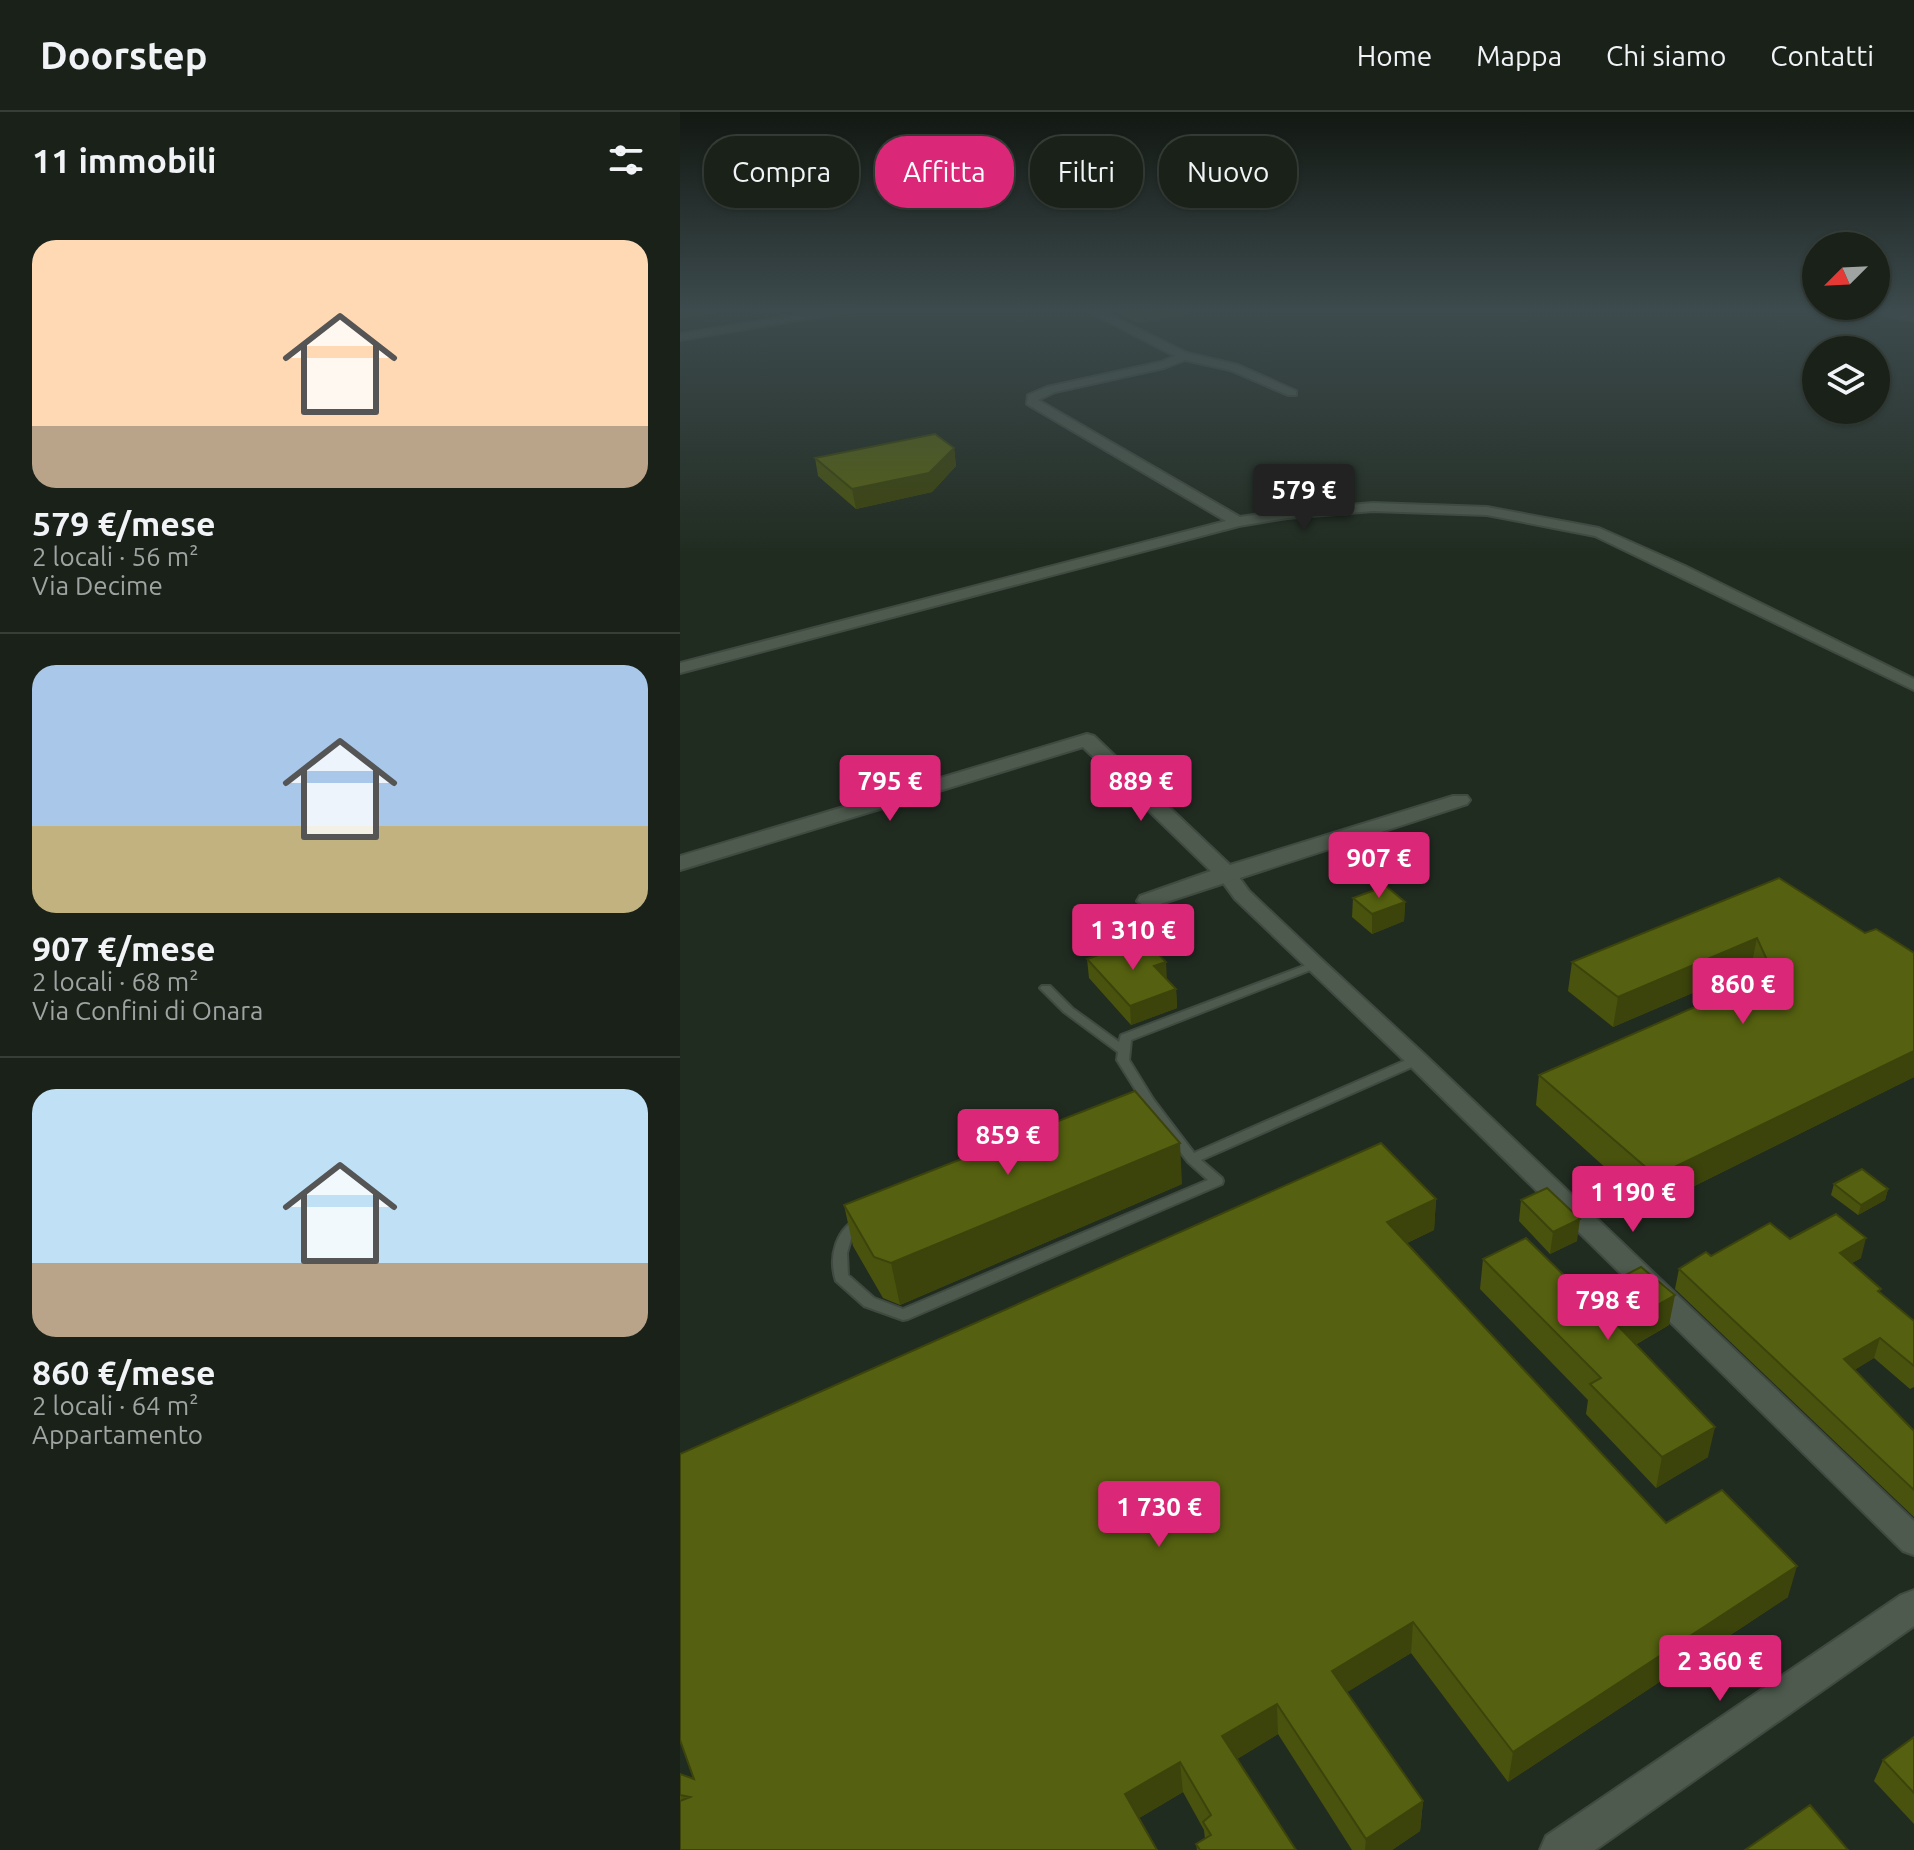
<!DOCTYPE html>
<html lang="it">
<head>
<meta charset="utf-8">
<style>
  :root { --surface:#192119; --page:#262e26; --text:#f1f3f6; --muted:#9fa3a2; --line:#373e38; --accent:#db2777 }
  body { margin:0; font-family:Ubuntu,sans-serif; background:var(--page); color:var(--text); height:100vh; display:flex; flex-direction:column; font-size:30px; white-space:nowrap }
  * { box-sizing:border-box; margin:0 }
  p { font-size:26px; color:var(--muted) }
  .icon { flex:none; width:44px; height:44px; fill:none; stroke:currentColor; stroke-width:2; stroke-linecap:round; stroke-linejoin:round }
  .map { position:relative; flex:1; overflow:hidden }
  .details { display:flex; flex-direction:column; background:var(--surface); width:680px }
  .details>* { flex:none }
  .hud { position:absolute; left:24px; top:24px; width:760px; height:72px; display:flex; gap:16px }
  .needle { width:52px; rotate:246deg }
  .buttons { position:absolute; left:1122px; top:120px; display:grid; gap:16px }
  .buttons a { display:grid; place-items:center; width:88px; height:88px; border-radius:50%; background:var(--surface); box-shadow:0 2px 6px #0004,0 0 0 2px var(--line); font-size:40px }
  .price { position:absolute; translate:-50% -68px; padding:0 18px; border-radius:8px; background:var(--accent); color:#fff; font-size:26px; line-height:52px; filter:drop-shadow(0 2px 4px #0008) }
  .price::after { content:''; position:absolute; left:50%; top:48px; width:24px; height:18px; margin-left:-12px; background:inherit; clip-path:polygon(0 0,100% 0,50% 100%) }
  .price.on { background:#222; color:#fff }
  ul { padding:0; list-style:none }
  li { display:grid; align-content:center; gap:16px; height:424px; padding:0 32px }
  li+li { border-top:2px solid var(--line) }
  li span { display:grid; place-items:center; height:248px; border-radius:24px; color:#555 }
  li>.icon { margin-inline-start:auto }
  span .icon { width:144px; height:144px; fill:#fffc; stroke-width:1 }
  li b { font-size:34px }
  h2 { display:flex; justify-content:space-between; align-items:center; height:96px; padding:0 32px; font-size:34px }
  .tag { padding:0 28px; border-radius:32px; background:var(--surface); box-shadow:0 2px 6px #0004,0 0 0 2px var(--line); font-size:28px; line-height:72px }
  .tag.on { background:var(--accent); color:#fff }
  header { display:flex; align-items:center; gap:48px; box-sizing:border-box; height:112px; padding:0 40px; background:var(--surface); border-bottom:2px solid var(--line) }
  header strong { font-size:38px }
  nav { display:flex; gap:44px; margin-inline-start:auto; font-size:28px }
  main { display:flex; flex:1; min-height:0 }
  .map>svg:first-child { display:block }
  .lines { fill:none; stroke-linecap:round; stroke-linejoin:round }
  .lane-casing { stroke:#404a41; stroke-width:4 }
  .street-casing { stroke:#404a41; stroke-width:4 }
  .secondary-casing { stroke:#404a41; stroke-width:4 }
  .lane { fill:#4e5a4e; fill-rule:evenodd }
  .street { fill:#4e5a4e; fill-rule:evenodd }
  .secondary { fill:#4e5a4e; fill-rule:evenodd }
  .wall { fill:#49530e }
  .shaded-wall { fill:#3c440b }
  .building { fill:#556110; stroke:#3c440b; stroke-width:2 }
</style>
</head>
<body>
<header>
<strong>Doorstep</strong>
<nav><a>Home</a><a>Mappa</a><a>Chi siamo</a><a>Contatti</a></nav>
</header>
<main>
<section class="details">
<h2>11 immobili<svg class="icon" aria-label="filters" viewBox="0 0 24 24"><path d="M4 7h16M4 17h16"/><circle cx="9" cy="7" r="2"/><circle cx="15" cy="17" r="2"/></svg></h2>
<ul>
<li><span style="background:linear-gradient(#ffd9b3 75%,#b9a48a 0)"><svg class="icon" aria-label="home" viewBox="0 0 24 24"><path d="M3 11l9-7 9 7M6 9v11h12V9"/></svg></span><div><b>579 €/mese</b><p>2 locali · 56 m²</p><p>Via Decime</p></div></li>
<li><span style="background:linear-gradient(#a9c7e8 65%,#c2b280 0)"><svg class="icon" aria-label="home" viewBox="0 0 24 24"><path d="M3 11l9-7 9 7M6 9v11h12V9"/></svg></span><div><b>907 €/mese</b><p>2 locali · 68 m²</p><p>Via Confini di Onara</p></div></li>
<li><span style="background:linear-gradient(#bfe0f5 70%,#b9a48a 0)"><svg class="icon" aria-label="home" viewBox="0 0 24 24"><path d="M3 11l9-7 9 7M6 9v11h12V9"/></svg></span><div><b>860 €/mese</b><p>2 locali · 64 m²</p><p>Appartamento</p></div></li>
</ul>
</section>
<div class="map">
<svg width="1234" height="1738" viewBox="0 0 1234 1738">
  <rect width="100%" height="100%" fill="#212c21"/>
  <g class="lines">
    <defs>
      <path id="lane" d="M634 850 639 853 638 855 451 928 449 948 473 987 514 1041 733 945H741L743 948 741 951 521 1048 542 1066 543 1069 542 1072 228 1207 223 1208 184 1194 156 1169C148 1145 156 1115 181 1105L186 1107 188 1110 171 1127 167 1141 168 1163 194 1186 223 1197 528 1068 508 1050 467 996 452 1001 448 1000 446 997 448 994 462 988 437 948 438 940 384 900 360 876 362 874H370L392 896 439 930 441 923Z"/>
      <path id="street" d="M162 196H189L0 228V222Z
        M402 196H416L507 241 558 253 616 279V283H608L550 258 505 248 484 256 375 280 358 288 560 405 607 398 693 391 807 395 919 416 1005 454 1234 567V578L915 424 807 403 693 399 607 406 559 414 0 561V551L546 409 347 292 348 283 367 275 481 250 495 244Z
        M1175 196H1199L1234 203V209Z
        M546 755 553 757 569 779 642 848 745 943 1234 1409V1443L1223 1439 729 953 555 787 536 761Z"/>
      <path id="secondary" d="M407 622 414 624 550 753 773 684H787L790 688 787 692 468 796 457 789 460 784 531 759 403 635 0 758V744Z
        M1234 1478V1514L915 1738H860L866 1724 1221 1483Z"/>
    </defs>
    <use href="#lane" class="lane-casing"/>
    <use href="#street" class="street-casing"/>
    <use href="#secondary" class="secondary-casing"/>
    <use href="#lane" class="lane"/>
    <use href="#street" class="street"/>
    <use href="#secondary" class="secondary"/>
  </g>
  <path class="wall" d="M429 196H508V202L458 211Z
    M274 336 276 354 252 380 176 397 138 364 135 346Z
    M1099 766 1185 821 1234 841V965L970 1096 856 993 859 963 1076 868 1071 856 933 915 888 879 892 850Z
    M673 786 725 790 724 809 692 822 672 805Z
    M407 847 487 868 496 877 497 896 451 913 409 866Z
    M502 1072 220 1193 203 1186 173 1134 164 1093Z
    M1154 1072 1208 1077 1205 1088 1178 1103 1151 1083Z
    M756 1087 754 1118 727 1131 986 1411 1108 1485 828 1670 731 1541 667 1580 743 1689 740 1719 712 1738H672L598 1622 557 1647 616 1738H517L516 1732 525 1727 524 1718 503 1680 459 1706 0 1738V1662L14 1667Z
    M841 1088 897 1129 870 1142 839 1109Z
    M1031 1144 1181 1146 1172 1151 1200 1181 1234 1209V1275L1230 1277 1194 1246 1174 1258 1234 1319V1405L995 1177 999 1157Z
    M803 1147 989 1213 955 1233 1028 1345 976 1376 906 1302 908 1288 800 1177Z
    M1234 1625V1712L1194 1669 1203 1648Z"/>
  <path class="shaded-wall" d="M0 196H65L0 207Z
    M491 196H508V202L458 211V202Z
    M274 336 276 354 252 380 176 397 172 377Z
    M725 790 724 809 692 822V802Z
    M1077 826 1071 856 933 915 938 885Z
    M486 850 487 869 474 854Z
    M496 877 497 896 451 913 450 894Z
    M1234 939V965L970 1096 976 1064Z
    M500 1031 502 1072 220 1193 211 1151Z
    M1208 1077 1205 1088 1178 1103 1181 1093Z
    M756 1087 754 1118 706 1141 707 1110Z
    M900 1107 897 1129 870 1142 873 1120Z
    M1186 1126 1181 1146 1154 1161 1160 1141Z
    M995 1183 989 1213 933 1245 939 1215Z
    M1200 1226 1194 1246 1158 1268 1164 1247Z
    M1035 1315 1028 1345 976 1376 982 1345Z
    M1117 1454 1108 1485 828 1670 833 1640Z
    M733 1510 731 1541 651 1590 652 1559Z
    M597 1592 598 1622 544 1655 542 1624Z
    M500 1650 503 1680 449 1712 445 1682Z
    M743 1689 740 1719 712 1738H685L686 1727Z"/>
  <path class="building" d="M446 196H491L458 202Z
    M255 322 274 336 249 361 172 377 135 346Z
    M1099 766 1185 821 1196 817 1234 841V939L976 1064 859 963 1093 861 1077 826 938 885 892 850Z
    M706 774 725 790 692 802 673 786Z
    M464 827 486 850 474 854 496 877 450 894 407 847Z
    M455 979 500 1031 211 1151 194 1145 164 1093Z
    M701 1031 756 1087 707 1110 986 1411 1042 1378 1117 1454 833 1640 733 1510 652 1559 743 1689 686 1727 597 1592 542 1624 616 1738H520L516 1732 531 1723 523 1710 531 1703 500 1650 445 1682 477 1738H0V1689L10 1685 0 1683V1662L14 1667 0 1628V1342Z
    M1182 1057 1208 1077 1181 1093 1154 1072Z
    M867 1076 900 1107 873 1120 841 1088Z
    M1156 1102 1186 1126 1160 1141 1201 1177 1198 1179 1234 1209V1254L1200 1226 1164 1247 1234 1319V1378L999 1157 1026 1140 1031 1144 1090 1111 1110 1127Z
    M846 1126 905 1184 961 1155 995 1183 939 1215 1035 1315 982 1345 910 1272 921 1266 803 1147Z
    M1234 1625V1681L1203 1648Z
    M1130 1693 1168 1738H1065Z"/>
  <linearGradient id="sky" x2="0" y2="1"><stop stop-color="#121812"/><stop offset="0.45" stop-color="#3d4b4e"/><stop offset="1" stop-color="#3d4b4e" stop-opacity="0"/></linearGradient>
  <rect width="1234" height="440" fill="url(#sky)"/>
</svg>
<div class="buttons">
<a><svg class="needle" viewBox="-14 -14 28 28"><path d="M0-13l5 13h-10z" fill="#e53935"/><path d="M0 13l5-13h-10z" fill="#9fa3a2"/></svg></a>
<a><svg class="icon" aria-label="layers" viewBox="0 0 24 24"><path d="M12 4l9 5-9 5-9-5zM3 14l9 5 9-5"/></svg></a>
</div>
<b class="price on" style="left:624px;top:420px">579 €</b>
<b class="price" style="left:210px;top:711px">795 €</b>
<b class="price" style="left:461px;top:711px">889 €</b>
<b class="price" style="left:699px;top:788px">907 €</b>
<b class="price" style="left:453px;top:860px">1 310 €</b>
<b class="price" style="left:1063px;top:914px">860 €</b>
<b class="price" style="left:328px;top:1065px">859 €</b>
<b class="price" style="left:953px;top:1122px">1 190 €</b>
<b class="price" style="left:928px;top:1230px">798 €</b>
<b class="price" style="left:479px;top:1437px">1 730 €</b>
<b class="price" style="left:1040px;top:1591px">2 360 €</b>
<div class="hud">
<a class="tag">Compra</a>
<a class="tag on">Affitta</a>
<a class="tag">Filtri</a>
<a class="tag">Nuovo</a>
</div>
</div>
</main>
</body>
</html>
